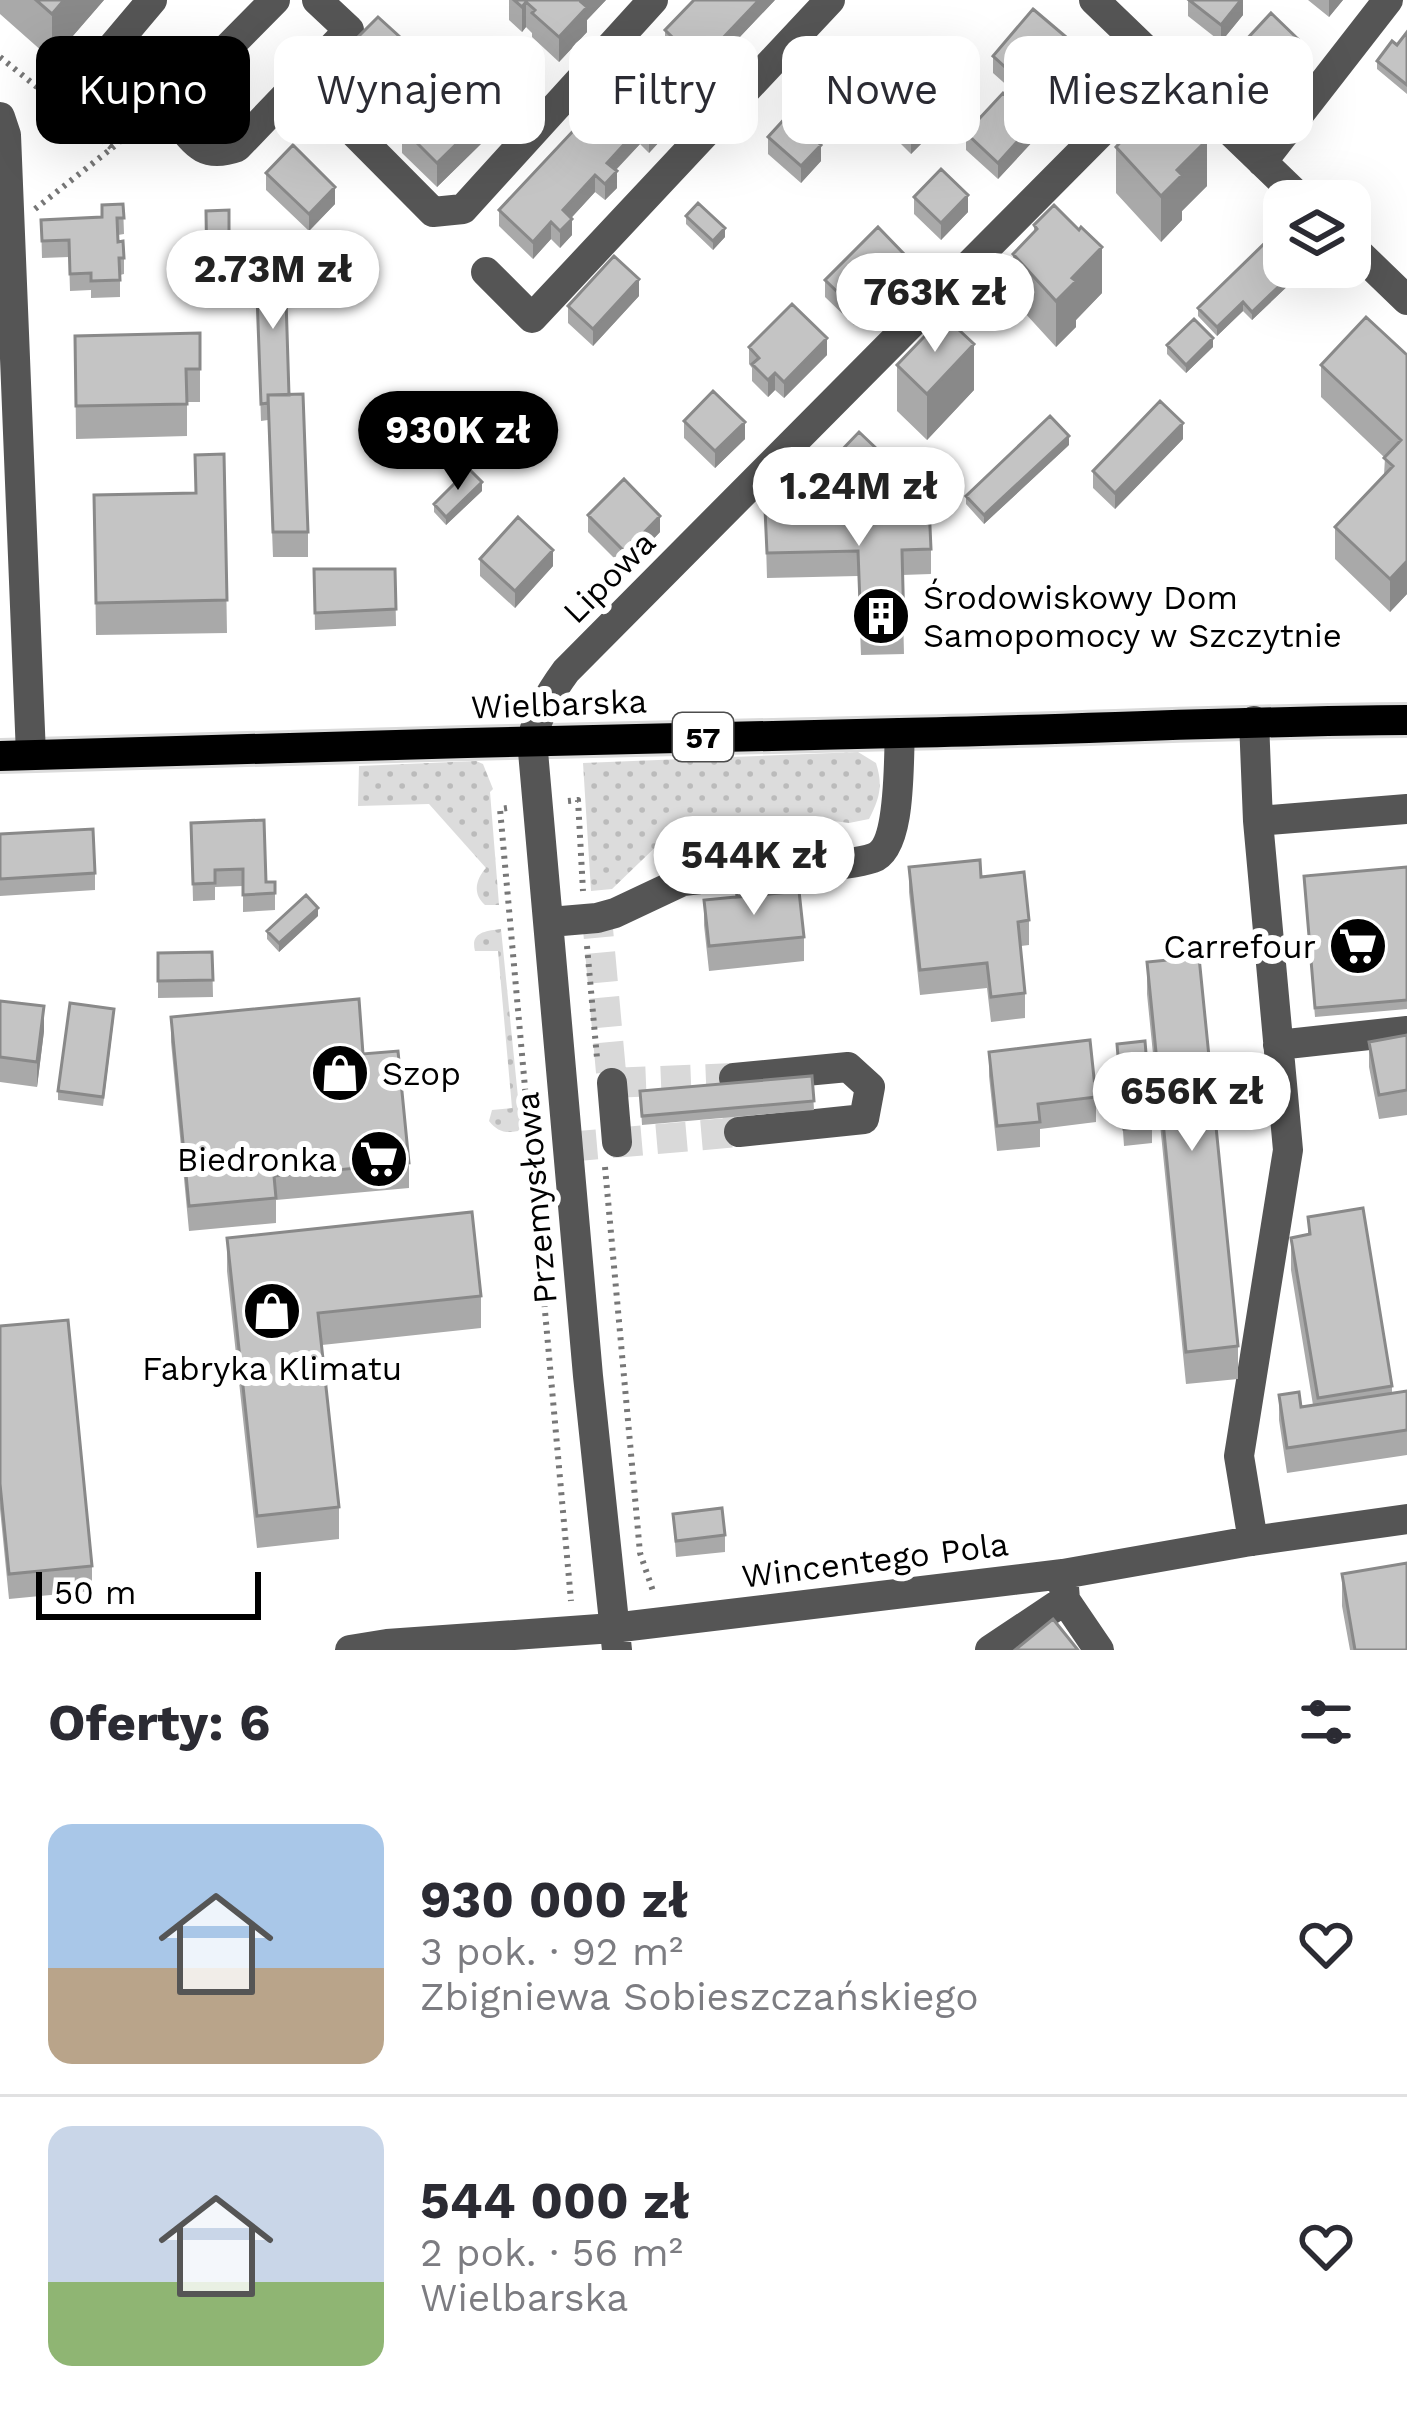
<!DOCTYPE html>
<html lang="pl">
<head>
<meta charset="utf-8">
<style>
  :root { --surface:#fff; --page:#f2f2f3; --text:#2b2b33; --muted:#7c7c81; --line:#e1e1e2; --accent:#000 }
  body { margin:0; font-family:"Work Sans",sans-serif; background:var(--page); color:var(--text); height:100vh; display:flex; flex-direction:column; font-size:45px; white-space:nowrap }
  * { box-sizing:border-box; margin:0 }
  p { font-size:39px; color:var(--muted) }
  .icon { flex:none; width:66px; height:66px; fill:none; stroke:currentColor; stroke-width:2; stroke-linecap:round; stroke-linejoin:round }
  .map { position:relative; height:1650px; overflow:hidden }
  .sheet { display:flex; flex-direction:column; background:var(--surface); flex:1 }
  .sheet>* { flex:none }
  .guide { position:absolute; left:36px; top:36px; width:1335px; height:108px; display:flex; gap:24px }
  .controls { position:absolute; left:1263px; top:180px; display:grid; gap:24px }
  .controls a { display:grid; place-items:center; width:108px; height:108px; border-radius:24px; background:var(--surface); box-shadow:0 12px 48px #0002; font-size:60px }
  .scale { position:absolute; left:36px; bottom:30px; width:225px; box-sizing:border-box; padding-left:12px; border:6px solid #000; border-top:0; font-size:33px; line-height:42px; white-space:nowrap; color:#000; -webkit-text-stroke:9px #fff; paint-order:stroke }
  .price { position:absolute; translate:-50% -102px; padding:0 27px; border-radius:42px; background:#fff; color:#222; font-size:39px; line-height:78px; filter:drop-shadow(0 3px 6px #0008) }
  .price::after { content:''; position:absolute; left:50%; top:72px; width:36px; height:27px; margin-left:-18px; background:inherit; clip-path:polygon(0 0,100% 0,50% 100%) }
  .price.selected { background:var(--accent); color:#fff }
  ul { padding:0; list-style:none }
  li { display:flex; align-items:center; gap:36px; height:300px; padding:0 48px }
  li+li { border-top:3px solid var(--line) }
  li span { display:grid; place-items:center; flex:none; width:336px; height:240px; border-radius:24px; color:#555 }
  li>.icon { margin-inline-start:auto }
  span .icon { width:144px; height:144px; fill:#fffc; stroke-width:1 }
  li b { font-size:51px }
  h2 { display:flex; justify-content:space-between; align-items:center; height:144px; padding:0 48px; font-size:51px }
  .tag { padding:0 42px; border-radius:24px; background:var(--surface); box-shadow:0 12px 48px #0002; font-size:42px; line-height:108px }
  .tag.selected { background:var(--accent); color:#fff }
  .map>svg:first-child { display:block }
  .grass { fill:url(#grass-dots) }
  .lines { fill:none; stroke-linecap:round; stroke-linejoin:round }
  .minor-tunnel { stroke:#d9d9d9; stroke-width:30; stroke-dasharray:30 15; stroke-linecap:butt }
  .major-casing { stroke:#dbdbdb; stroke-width:36 }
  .path { stroke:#777; stroke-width:6; stroke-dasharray:3 6; stroke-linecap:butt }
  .minor { stroke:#555; stroke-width:30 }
  .major { stroke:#000; stroke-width:30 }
  .wall { fill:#a9a9a9 }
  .shaded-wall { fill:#898989 }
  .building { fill:#c4c4c4; stroke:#898989; stroke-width:3 }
  .labels { text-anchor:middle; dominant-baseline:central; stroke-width:12; stroke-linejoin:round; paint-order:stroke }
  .shield { fill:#fff; stroke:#4c4c4c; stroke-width:3 }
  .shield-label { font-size:30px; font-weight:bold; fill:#000 }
  .street-label { font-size:33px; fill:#000; stroke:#fff }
  .poi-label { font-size:33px; fill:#000; stroke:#fff; text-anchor:start }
</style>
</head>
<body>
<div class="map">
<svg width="1407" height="1650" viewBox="0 0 1407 1650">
  <defs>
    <pattern id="grass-dots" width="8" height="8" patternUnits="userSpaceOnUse" patternTransform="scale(3)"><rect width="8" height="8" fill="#dcdcdc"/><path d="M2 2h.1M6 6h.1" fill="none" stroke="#bbb" stroke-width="1.8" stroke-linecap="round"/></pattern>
  </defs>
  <rect width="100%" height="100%" fill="#fff"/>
  <path class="grass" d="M858 752 876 763C883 785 880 798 869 819L849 823 803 817 757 816 688 823 667 836 612 889 591 891 583 763Z
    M476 761 483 764 493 789 490 792 499 905H485C472 894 476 879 486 868L429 804 358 806 359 766Z
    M501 929 521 1127 518 1131C505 1134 497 1131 489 1121L492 1110 512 1108 498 951H475C470 932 486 931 501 929Z"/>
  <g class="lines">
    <path class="minor-tunnel" d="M567 1147 739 1132 734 1078 612 1083 597 918"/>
    <defs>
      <path id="major" d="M0 756C300 747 599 739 899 733 1068 730 1237 721 1407 720"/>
    </defs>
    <use href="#major" class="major-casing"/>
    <path class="path" d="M0 57 48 96
      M112 148 151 116
      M35 209 112 148 77 120
      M568 801 578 800 583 891
      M507 808 500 809 571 1601
      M587 946 597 1058
      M605 1167 640 1553 654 1594"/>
    <path class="minor" d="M275 0 192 84 180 104 178 121C196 146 206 158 237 147L349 30 317 0
      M1094 0 1303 201
      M301 79 433 212 463 209 653 0
      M77 89 152 0
      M0 117 6 135 31 755
      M1262 162 1388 0
      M1350 245 1407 300
      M486 272 532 318 830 0
      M1254 721 1258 821 1407 809
      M787 870C813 866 849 866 873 858 902 848 898 761 900 733
      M550 922 597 918 615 913 683 881 734 875
      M1278 1045 1407 1031
      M734 1078 848 1067 870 1087 864 1119 739 1132
      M612 1083 617 1142
      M1253 1541 1239 1456 1288 1150 1258 821
      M1065 1600 1099 1650
      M350 1650 387 1644 613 1628 1063 1574 1245 1542 1407 1519
      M617 1650 588 1376 532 740C538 713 550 693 566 671L1164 69
      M990 1650 1065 1600 1063 1574"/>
    <use href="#major" class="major"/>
  </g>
  <path class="wall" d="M0 0H104L52 60 0 14Z
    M509 0H606L587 20V32L559 62 532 37V33L526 27 522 32 509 20Z
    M775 0 699 80 665 47V30Z
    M1188 0H1243V15L1221 42 1188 16Z
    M1308 0H1343L1329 17Z
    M1407 32V94L1377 69V61L1397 45Z
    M357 38 412 56 485 140 437 187 402 153V142L373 114 367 120 337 91V66L357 44Z
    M1245 41 1300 57 1274 85 1245 57Z
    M1066 54 1053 69 1058 89 1037 112 993 73V56Z
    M635 65 669 114 661 123V140L649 153 640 144 616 170 617 188 605 200 595 192 571 218 572 235 560 248 551 239 533 259 499 226V210Z
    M872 98 958 107 911 154 872 115Z
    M966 133 1035 139 998 179 966 150Z
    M768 137 821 161 801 183 768 154Z
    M1116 147 1207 186 1182 211V220L1161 242 1116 193Z
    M266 173 335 204 309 231 266 190Z
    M914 197 968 212 941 240 914 214Z
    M123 204 124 234 118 235 124 258V274L120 275V297L91 298V290L70 291 69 257 42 258 41 220 102 217Z
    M206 211 229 253H243V294H207Z
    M686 216 725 237 713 250 686 224Z
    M1034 225 1102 293 1076 320V327L1056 347 1013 300V254L1034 232Z
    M256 268 289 395 308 532V557H273L268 420 261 421Z
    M906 273 854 325 825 297V280Z
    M1295 279 1252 320 1243 311 1217 336 1198 316V308Z
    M639 296 593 346 568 323V306Z
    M200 333V402H187V436L76 439 75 336Z
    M1167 345 1213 347 1186 373 1167 354Z
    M749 347 827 355 784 398 775 390 768 397 752 381V368L749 364Z
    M1407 355V594L1390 612 1335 559V527L1384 475 1385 458 1321 397V365Z
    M897 365 974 390 927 440 897 411Z
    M423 421 472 453 454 470 423 438Z
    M684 421 745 439 715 468 684 438Z
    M1183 439 1115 509 1093 488V471Z
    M1069 445 984 524 966 504V496Z
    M224 454 227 633 96 635 94 495 195 493Z
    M814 479 898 486 878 506 931 549V574L902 575 904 654 861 655 858 576 767 578 765 509 826 508 814 496Z
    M482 491 446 525 434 512V504Z
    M588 515 660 532 625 569 588 532Z
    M480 559 553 566 515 608 480 576Z
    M314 569H395L396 626 315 630Z
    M191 823 266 882H275V910L243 912V886L215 887V900L193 901Z
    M0 834 95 873V890L0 896Z
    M909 867 981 877 1029 920V945L1021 946 1025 993V1018L991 1022 987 988 920 995 909 892Z
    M1407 867V1009L1315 1017 1304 884Z
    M790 892 804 937V961L709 971 704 925V900Z
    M318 916 279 952 267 939V931Z
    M212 952 213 997 158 998V953Z
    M1147 962 1238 1346V1379L1186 1384 1147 994Z
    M0 1001 44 1031 37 1087 0 1082Z
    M114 1017 103 1106 58 1100V1091Z
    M171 1017 363 1054 409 1163V1188L276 1200V1223L189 1231 171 1042Z
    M1407 1035V1115L1379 1119 1369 1067V1042Z
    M1117 1044 1152 1126V1143L1124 1146Z
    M989 1052 1096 1097V1122L1040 1129V1147L997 1151 989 1076Z
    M812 1076 814 1110 642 1125 640 1091Z
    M1308 1217 1392 1386V1393L1407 1391V1455L1287 1473 1279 1420V1395L1301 1407 1313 1405 1291 1270V1238L1308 1235Z
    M227 1238 481 1296V1328L322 1345 339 1507V1539L257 1548 227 1271Z
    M0 1326 92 1566V1591L9 1599 0 1509Z
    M673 1514 725 1535V1552L676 1557Z
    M1342 1574 1407 1650H1350L1342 1606Z"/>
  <path class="shaded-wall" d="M64 0H104L52 60V14Z
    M583 0H606L587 20V32L559 62V37Z
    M759 0H775L699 80V63Z
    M1241 0H1243V15L1221 42V25Z
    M1329 0H1343L1329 17Z
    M526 2V27L522 32V7Z
    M1066 37V54L1045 78V61Z
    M1300 41V57L1274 85V68Z
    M1058 72V89L1037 112V96Z
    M373 90V114L367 120V95Z
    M958 90V107L911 154V137Z
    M669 97V114L652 132V115Z
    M485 116V140L437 187V163Z
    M1035 122V139L998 179V163Z
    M661 123V140L649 153V136Z
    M640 127V144L607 179V163Z
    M1207 140V186L1182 211V220L1161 242V196L1177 170Z
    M821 145V161L801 183V166Z
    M617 171V188L605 200V184Z
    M595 175V192L563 227V210Z
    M335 187V204L309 231V214Z
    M968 195V212L941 240V223Z
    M572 219V235L560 248V231Z
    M551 222V239L533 259V242Z
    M725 228V237L713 250V241Z
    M1102 247V293L1076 320V327L1056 347V301L1072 278Z
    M906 256V273L854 325V308Z
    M1295 271V279L1252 320V312Z
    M639 279V296L593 346V329Z
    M1243 302V311L1217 336V327Z
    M827 338V355L784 398V382Z
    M1213 338V347L1186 373V365Z
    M974 344V390L927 440V394Z
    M775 373V390L768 397V380Z
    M745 422V439L715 468V451Z
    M1183 423V439L1115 509V493Z
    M472 436V453L454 470V453Z
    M1069 436V445L984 524V515Z
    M898 469V486L861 525V508Z
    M482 482V491L446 525V517Z
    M846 494V510L837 519V502Z
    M660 516V532L625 569V552Z
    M553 550V566L515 608V591Z
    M1407 561V594L1390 612V579Z
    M318 908V916L279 952V943Z
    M44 1006V1031L37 1087V1062Z"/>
  <path class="building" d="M36 0H64L52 14Z
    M514 0H583L581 2 587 7 559 37 532 13 535 10 526 2 522 7Z
    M694 0H759L699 63 665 30Z
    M1189 0H1241L1221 25Z
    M1033 9 1066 37 1045 61 1058 72 1037 96 993 56Z
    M1271 13 1300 41 1274 68 1245 41Z
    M378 17 412 48 407 52 448 90 452 85 485 116 437 163 402 128 407 122 373 90 367 95 337 66 360 41 357 38Z
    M1407 32V85L1377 61 1392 41 1397 45Z
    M919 51 958 90 911 137 872 98Z
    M635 65 669 97 652 115 661 123 649 136 640 127 607 163 617 171 605 184 595 175 563 210 572 219 560 231 551 222 533 242 499 210Z
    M1003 93 1035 122 998 163 966 133Z
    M1159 99 1183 123 1186 120 1207 140 1177 170 1182 175 1161 196 1116 147Z
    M788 115 821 145 801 166 768 137Z
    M293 145 335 187 309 214 266 173Z
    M941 169 968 195 941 223 914 197Z
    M698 203 725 228 713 241 686 216Z
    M123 204 124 218H117L118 242 123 241 124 258H119L120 280 91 281V273L70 274 69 240 42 241 41 220 102 217V205Z
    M1054 205 1079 230 1081 227 1102 247 1072 278 1076 281 1056 301 1013 254 1037 229 1034 225Z
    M229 210V253H243V277H207L206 211Z
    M878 227 906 256 854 308 825 280Z
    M1267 241 1284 259V267H1291L1295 271 1252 312 1243 302 1217 327 1198 308Z
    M614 256 639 279 593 329 568 306Z
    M285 267 289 395H268V403L261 404 256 268Z
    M792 304 827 338 784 382 775 373 768 380 752 364 759 358 749 347Z
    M944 316 974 344 927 394 897 365Z
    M1366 317 1407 355V561L1390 579 1335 527 1393 466 1384 458 1401 440 1321 365Z
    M1194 319 1213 338 1186 365 1167 345Z
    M200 333V369H186L187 404 76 406 75 336Z
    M713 391 745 422 715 451 684 421Z
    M303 394 308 532H273L268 395Z
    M1160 401 1183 423 1115 493 1093 471Z
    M440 404 472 436 454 453 423 421Z
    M1050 416 1069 436 984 515 966 496Z
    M859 432 898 469 861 508 846 494 837 502 814 479Z
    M224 454 227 600 96 603 94 495 196 493 195 455Z
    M469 469 482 482 446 517 434 504Z
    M624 479 660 516 625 552 588 515Z
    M929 505 931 549 902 550 904 629 861 630 858 551 767 553 765 509Z
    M518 517 553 550 515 591 480 559Z
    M314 569H395L396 609 315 613Z
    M783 818 790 892 737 897 730 823Z
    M264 820 266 882H275V893L243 895V869L215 870V883L193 884 191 823Z
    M93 829 95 873 0 879V834Z
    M980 860 981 877 1024 872 1029 920 1018 922 1025 993 991 997 987 963 920 970 909 867Z
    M1407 867V1000L1315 1008 1304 876Z
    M799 891 804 937 709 946 704 900Z
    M306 895 318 908 279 943 267 931Z
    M212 952 213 980 158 981V953Z
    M1199 957 1238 1346 1186 1352 1147 962Z
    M359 999 363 1054 398 1051 409 1163 274 1176 276 1198 189 1206 171 1017Z
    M0 1001 44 1006 37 1062 0 1057Z
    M70 1003 114 1009 103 1097 58 1091Z
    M1407 1035V1090L1379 1095 1369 1042Z
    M1090 1040 1096 1097 1038 1104 1040 1122 997 1126 989 1052Z
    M1145 1041 1152 1126 1124 1129 1117 1044Z
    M812 1076 814 1101 642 1116 640 1091Z
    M1363 1208 1392 1386 1318 1398 1291 1238 1310 1234 1308 1217Z
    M472 1212 481 1296 318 1313 339 1507 257 1516 227 1238Z
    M68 1320 92 1566 9 1574 0 1484V1326Z
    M1407 1391V1430L1287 1448 1279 1395 1299 1392 1301 1407Z
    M722 1508 725 1535 676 1541 673 1514Z
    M1407 1563V1650H1355L1342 1574Z
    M1053 1619 1078 1650H1015Z"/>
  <defs>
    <symbol id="building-disc" viewBox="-11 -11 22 22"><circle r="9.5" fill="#000" stroke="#fff"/><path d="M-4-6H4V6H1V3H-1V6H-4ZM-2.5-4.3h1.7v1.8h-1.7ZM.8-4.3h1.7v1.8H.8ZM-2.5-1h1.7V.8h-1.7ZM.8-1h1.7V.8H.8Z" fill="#fff"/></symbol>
    <symbol id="supermarket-disc" viewBox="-11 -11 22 22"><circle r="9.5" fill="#000" stroke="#fff"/><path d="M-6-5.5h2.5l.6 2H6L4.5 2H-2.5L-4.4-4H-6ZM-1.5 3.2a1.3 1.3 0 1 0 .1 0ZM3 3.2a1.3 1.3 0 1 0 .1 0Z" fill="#fff"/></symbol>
    <symbol id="shop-disc" viewBox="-11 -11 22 22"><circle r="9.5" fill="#000" stroke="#fff"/><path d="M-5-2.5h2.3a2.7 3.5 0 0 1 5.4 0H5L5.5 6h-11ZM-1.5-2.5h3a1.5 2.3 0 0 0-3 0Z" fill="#fff"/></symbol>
  </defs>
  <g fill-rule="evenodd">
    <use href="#building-disc" x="848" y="583" width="66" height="66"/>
    <use href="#supermarket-disc" x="1325" y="913" width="66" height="66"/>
    <use href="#shop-disc" x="307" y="1040" width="66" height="66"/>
    <use href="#supermarket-disc" x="346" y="1126" width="66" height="66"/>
    <use href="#shop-disc" x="239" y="1278" width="66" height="66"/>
  </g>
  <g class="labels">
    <rect class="shield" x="673" y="713" width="60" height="48" rx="9"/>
    <g class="shield-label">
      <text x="703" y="737">57</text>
    </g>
    <g class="street-label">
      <text transform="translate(609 577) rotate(-45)">Lipowa</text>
      <text transform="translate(559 704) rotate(-2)">Wielbarska</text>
      <text transform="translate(536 1198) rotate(-95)">Przemysłowa</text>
      <text transform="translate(875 1560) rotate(-7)">Wincentego Pola</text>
    </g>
    <g class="poi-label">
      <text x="923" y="597">Środowiskowy Dom<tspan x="923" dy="38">Samopomocy w Szczytnie</tspan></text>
      <text x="1316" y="946" text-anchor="end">Carrefour</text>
      <text x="382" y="1073">Szop</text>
      <text x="337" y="1159" text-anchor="end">Biedronka</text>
      <text x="272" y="1368" text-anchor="middle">Fabryka Klimatu</text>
    </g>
  </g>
</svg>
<div class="controls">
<a><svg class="icon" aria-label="layers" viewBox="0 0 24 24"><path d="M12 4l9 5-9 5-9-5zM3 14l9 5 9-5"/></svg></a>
</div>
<div class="scale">50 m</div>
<b class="price" style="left:273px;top:332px">2.73M zł</b>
<b class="price" style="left:935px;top:355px">763K zł</b>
<b class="price selected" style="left:458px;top:493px">930K zł</b>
<b class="price" style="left:859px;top:549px">1.24M zł</b>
<b class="price" style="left:754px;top:918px">544K zł</b>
<b class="price" style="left:1192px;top:1154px">656K zł</b>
<div class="guide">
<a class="tag selected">Kupno</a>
<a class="tag">Wynajem</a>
<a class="tag">Filtry</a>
<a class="tag">Nowe</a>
<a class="tag">Mieszkanie</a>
</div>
</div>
<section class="sheet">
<h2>Oferty: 6<svg class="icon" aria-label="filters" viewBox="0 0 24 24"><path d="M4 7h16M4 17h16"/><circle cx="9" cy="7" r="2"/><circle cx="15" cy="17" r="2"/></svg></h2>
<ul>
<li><span style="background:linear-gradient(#a9c7e8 60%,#b9a48a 0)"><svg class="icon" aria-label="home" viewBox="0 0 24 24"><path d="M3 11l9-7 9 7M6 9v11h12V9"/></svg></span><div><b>930 000 zł</b><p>3 pok. · 92 m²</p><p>Zbigniewa Sobieszczańskiego</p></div><svg class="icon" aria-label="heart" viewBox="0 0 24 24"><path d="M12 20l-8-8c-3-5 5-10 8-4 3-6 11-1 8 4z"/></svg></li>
<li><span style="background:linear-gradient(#c9d6e8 65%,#8fb573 0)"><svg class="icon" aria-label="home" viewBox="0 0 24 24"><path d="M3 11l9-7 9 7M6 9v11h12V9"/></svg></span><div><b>544 000 zł</b><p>2 pok. · 56 m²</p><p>Wielbarska</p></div><svg class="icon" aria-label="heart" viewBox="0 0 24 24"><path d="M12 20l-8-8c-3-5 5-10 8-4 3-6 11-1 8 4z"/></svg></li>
</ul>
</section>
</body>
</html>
